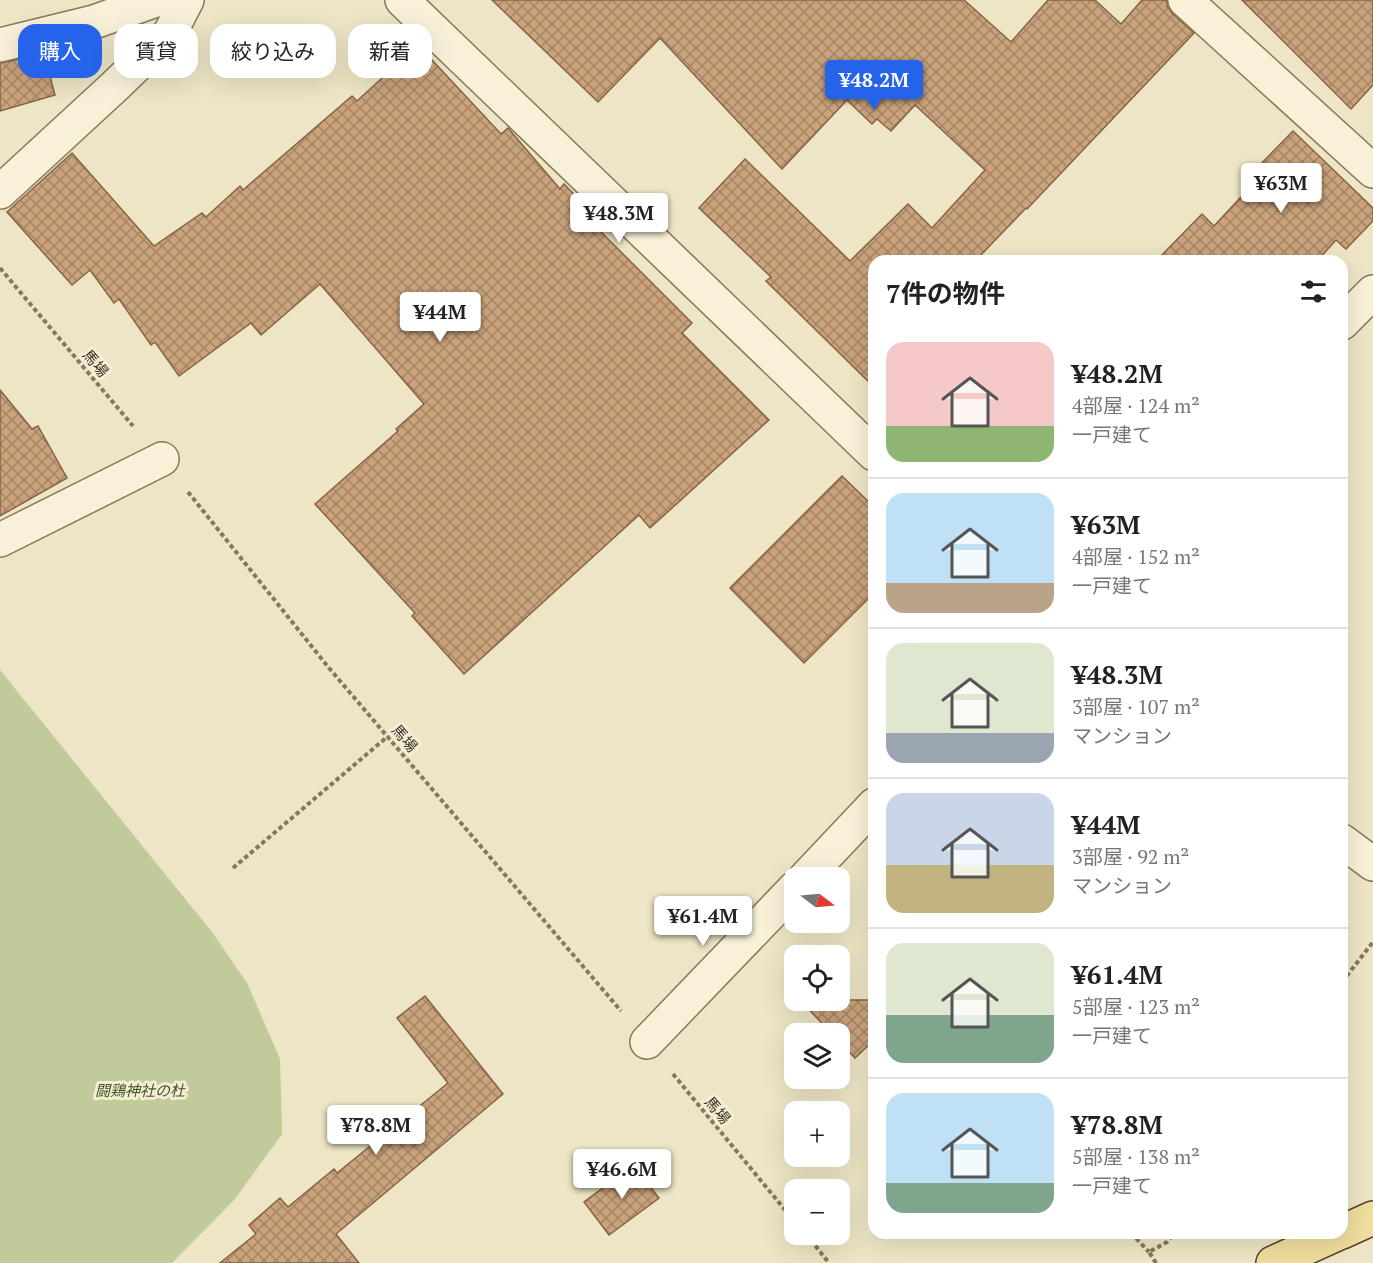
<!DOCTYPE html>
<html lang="ja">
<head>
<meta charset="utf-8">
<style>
  :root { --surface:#fff; --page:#f2f2f2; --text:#222; --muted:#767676; --line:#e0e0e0; --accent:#2563eb }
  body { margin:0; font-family:"PT Serif","Noto Sans JP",serif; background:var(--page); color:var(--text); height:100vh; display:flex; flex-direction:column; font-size:22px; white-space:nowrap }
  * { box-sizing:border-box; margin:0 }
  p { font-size:20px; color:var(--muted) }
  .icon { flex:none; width:33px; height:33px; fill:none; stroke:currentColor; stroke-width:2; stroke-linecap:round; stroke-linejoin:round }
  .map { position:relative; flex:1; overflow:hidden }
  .side { position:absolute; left:868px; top:255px; width:480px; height:984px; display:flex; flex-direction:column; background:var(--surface); border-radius:18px; box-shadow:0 6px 24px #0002 }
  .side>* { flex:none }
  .guide { position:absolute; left:18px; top:24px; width:570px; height:54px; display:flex; gap:12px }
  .needle { width:39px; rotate:106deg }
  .tools { position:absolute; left:784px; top:867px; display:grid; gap:12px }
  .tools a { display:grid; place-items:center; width:66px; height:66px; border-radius:12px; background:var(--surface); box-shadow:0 6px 24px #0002; font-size:30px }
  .price { position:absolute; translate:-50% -51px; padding:0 14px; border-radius:6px; background:#fff; color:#222; font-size:20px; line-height:39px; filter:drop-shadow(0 2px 3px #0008) }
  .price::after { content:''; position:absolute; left:50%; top:36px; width:18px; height:14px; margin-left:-9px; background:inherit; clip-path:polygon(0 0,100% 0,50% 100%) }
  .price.current { background:var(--accent); color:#fff }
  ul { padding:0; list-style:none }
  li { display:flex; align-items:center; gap:18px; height:150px; padding:0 18px }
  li+li { border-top:2px solid var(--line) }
  li span { display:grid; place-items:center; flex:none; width:168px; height:120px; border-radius:18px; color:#555 }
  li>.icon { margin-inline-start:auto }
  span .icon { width:72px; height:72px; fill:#fffc; stroke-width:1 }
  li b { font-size:26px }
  h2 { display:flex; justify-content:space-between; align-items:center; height:72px; padding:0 18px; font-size:26px }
  .chip { padding:0 21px; border-radius:18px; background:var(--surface); box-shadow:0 6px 24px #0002; font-size:21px; line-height:54px }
  .chip.current { background:var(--accent); color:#fff }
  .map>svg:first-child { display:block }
  .park { fill:#c0cb99 }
  .building { fill:url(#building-cross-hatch); stroke:#866342; stroke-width:1.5 }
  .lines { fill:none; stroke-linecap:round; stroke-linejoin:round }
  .minor-casing { stroke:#87775c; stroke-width:36 }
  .major-casing { stroke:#554530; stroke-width:36 }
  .path { stroke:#87775c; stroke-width:4; stroke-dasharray:4.5 3; stroke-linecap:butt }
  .minor { stroke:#f8f1d8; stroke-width:33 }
  .major { stroke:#efdd9e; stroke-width:33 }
  .labels { text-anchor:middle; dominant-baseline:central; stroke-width:6; stroke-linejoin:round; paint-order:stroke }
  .street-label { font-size:15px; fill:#382d1f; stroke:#f4eed4 }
  .park-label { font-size:15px; font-style:italic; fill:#445426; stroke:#f4eed4 }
</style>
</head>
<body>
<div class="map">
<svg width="1373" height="1263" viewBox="0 0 1373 1263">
  <defs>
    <pattern id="building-cross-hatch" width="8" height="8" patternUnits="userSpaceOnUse" patternTransform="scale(1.5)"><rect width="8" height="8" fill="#caa37c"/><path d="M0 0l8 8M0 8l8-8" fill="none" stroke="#a58565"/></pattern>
  </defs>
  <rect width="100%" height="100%" fill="#ede5c5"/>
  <path class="park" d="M0 670 212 932 247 983 280 1059 282 1134 235 1199 172 1263H0Z"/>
  <path class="building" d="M492 0H964L1011 42 1048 0H1095L1121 24 1142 0H1167V6L1172 13 1194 33 1027 209 1026 208 975 261H874V387L766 281 771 277 699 208 745 159 850 261 908 204 932 228 985 170 915 105 891 131 877 119 872 124 847 100 782 169 660 38 598 102Z
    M1242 0H1373V85L1351 109Z
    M418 45 501 134 508 128 560 189 564 184 591 212 586 217 692 323 682 333 769 420 650 528 639 515 464 674 412 616 415 613 315 504 398 431 396 429 424 404 320 284 261 335 251 323 179 376 155 342 151 345 119 299 114 303 90 270 72 285 7 212 72 153 154 246 202 213 206 217 240 186 243 190 352 96 357 101Z
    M44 54 55 95 0 111V63Z
    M1293 131 1373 208V221L1346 249 1336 240 1317 261H1156L1202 214 1214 226 1265 171 1259 166Z
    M0 390 32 429 38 426 67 478 0 516Z
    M842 476 874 507V593L804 663 730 588Z
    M425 996 503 1094 336 1234 359 1263H220L256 1234 249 1225 280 1198 288 1207 334 1169 337 1173 448 1083 397 1018Z
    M800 1000H874V1040L855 1058 840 1042V1034H832Z
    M634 1165 659 1198 609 1235 584 1202Z"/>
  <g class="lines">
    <defs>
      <path id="minor" d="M402 0 874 454
        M1185 0 1373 171
        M0 45 94 22 156 0
        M0 192 114 87 170 33 187 0
        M1342 323 1373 292
        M0 540 162 459
        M1342 841 1373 864
        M805 878 874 805
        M647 1042 795 888"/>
      <path id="major" d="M1342 1232 1373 1218
        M1273 1263 1339 1233"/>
    </defs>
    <use href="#minor" class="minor-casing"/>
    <use href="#major" class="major-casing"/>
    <path class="path" d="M0 268 133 426
      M188 492 329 668 621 1011
      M233 868 387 737
      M1342 982 1373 942
      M673 1074 795 1222
      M1131 1233 1149 1252
      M806 1234 829 1263
      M1156 1263 1149 1252 1167 1242 1174 1233"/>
    <use href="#minor" class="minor"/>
    <use href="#major" class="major"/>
  </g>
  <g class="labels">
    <g class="street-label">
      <text transform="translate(96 363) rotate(50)">馬場</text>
      <text transform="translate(405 738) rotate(49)">馬場</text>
      <text transform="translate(718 1110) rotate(50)">馬場</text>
    </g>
    <g class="park-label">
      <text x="140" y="1090">闘鶏神社の杜</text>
    </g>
  </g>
</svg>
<div class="tools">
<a><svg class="needle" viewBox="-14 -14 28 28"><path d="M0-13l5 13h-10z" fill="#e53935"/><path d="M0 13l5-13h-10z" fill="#767676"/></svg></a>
<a><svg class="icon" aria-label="locate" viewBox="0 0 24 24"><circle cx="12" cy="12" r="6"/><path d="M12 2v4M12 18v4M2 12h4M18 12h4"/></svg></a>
<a><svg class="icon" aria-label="layers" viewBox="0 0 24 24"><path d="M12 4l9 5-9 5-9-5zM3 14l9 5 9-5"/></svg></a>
<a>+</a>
<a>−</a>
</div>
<b class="price current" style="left:874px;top:111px">¥48.2M</b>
<b class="price" style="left:1281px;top:214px">¥63M</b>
<b class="price" style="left:619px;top:244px">¥48.3M</b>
<b class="price" style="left:440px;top:343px">¥44M</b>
<b class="price" style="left:703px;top:947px">¥61.4M</b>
<b class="price" style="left:376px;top:1156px">¥78.8M</b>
<b class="price" style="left:622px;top:1200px">¥46.6M</b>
<div class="guide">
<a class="chip current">購入</a>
<a class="chip">賃貸</a>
<a class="chip">絞り込み</a>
<a class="chip">新着</a>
</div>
<section class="side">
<h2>7件の物件<svg class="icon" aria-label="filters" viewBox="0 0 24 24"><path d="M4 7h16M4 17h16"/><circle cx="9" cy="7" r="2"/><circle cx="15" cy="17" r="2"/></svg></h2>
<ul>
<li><span style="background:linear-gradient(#f6c9c9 70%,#8fb573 0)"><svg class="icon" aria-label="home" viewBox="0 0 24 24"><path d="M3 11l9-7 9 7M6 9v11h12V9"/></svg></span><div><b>¥48.2M</b><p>4部屋 · 124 m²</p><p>一戸建て</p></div></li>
<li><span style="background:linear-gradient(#bfe0f5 75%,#b9a48a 0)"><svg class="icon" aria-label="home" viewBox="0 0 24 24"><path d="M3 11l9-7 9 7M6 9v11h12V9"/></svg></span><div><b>¥63M</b><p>4部屋 · 152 m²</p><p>一戸建て</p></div></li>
<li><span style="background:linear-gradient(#dfe7d0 75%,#9aa5b1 0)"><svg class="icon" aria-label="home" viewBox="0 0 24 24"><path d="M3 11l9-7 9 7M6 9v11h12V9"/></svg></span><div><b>¥48.3M</b><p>3部屋 · 107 m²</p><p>マンション</p></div></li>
<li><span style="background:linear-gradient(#c9d6e8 60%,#c2b280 0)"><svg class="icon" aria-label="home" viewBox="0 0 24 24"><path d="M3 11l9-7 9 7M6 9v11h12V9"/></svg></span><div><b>¥44M</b><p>3部屋 · 92 m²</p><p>マンション</p></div></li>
<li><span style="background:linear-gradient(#dfe7d0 60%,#7fa58c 0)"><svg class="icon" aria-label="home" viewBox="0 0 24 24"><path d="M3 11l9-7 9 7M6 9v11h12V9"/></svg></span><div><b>¥61.4M</b><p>5部屋 · 123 m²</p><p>一戸建て</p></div></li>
<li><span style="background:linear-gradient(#bfe0f5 75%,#7fa58c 0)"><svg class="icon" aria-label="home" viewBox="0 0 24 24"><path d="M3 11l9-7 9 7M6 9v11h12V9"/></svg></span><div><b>¥78.8M</b><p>5部屋 · 138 m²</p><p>一戸建て</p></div></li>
</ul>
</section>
</div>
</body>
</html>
